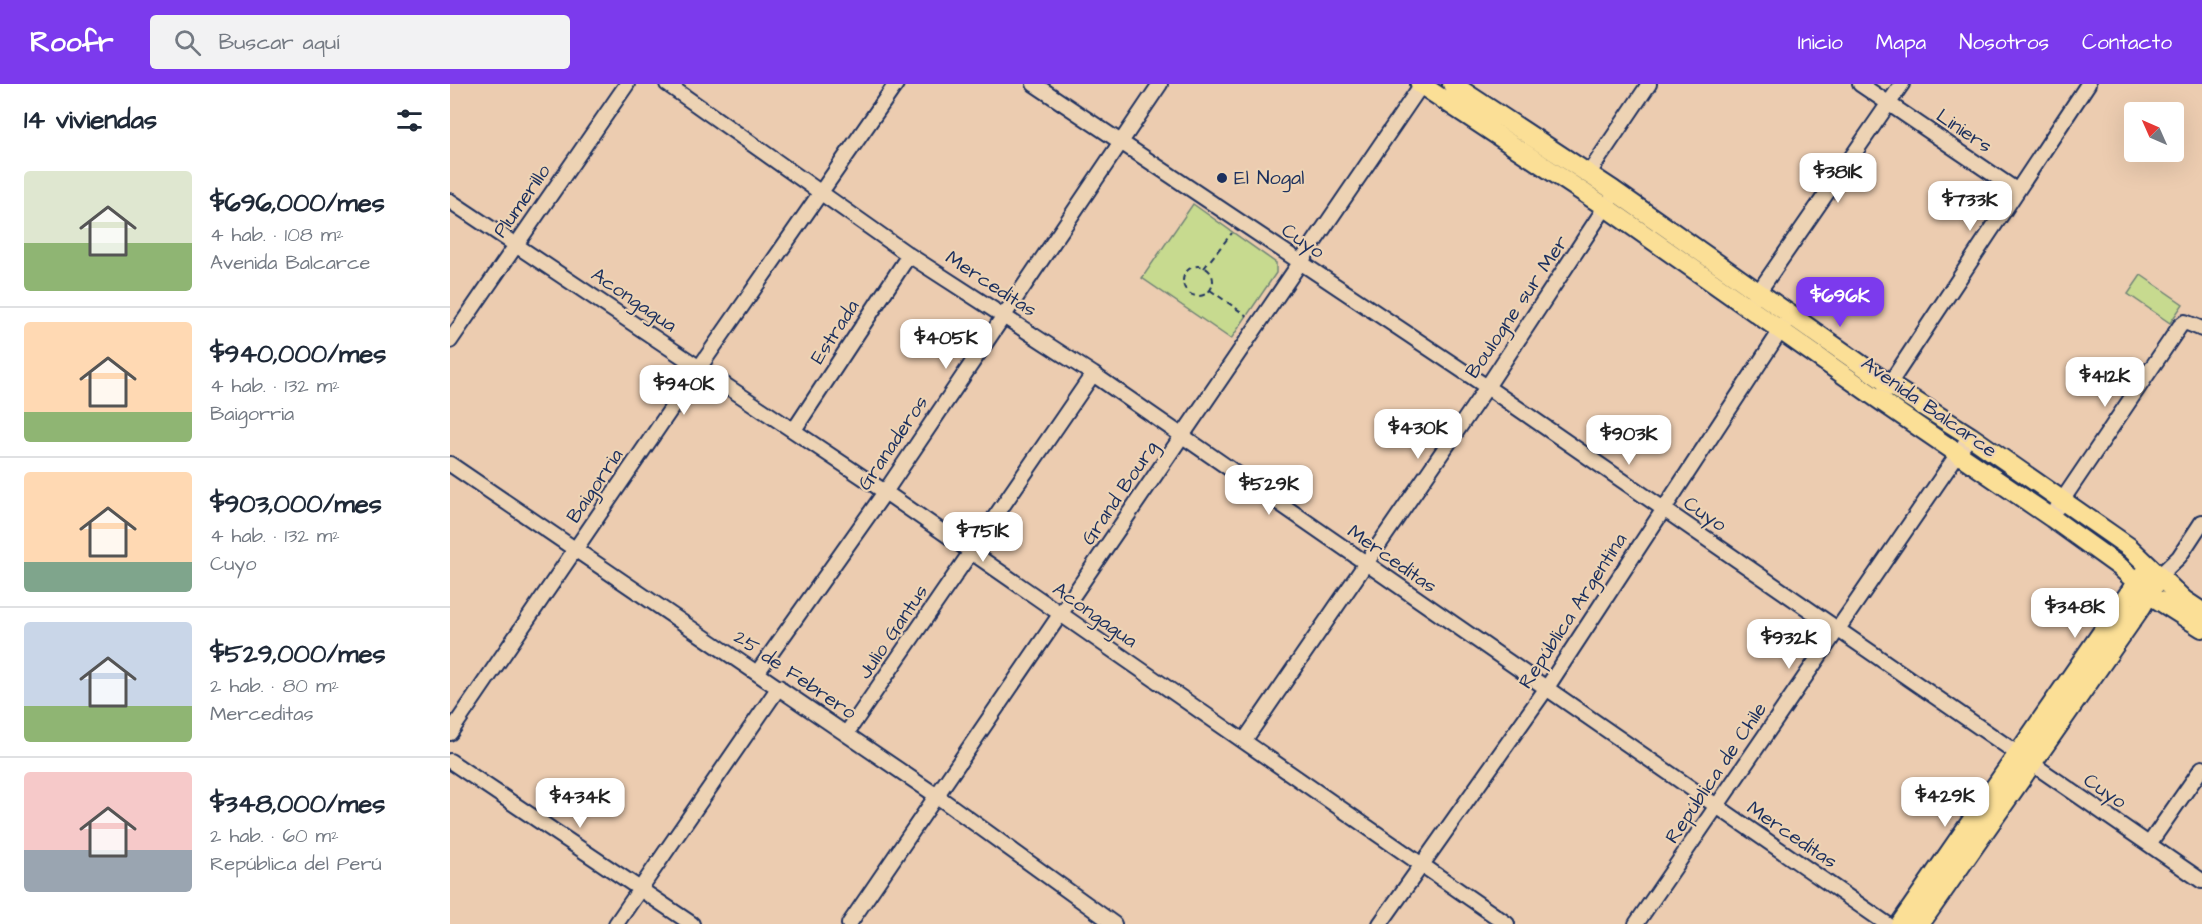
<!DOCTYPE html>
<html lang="es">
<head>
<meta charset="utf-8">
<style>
  :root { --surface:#fff; --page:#f2f2f3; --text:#1f2937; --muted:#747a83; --line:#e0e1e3; --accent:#7c3aed }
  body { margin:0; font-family:"Architects Daughter",sans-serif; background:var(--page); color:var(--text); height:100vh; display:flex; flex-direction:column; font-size:22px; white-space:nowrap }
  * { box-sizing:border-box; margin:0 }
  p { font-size:20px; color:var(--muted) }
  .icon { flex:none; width:33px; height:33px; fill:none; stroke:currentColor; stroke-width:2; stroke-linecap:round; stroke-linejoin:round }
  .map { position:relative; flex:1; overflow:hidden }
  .drawer { display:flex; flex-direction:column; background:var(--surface); width:450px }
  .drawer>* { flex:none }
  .needle { width:39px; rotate:315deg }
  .controls { position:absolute; left:1674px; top:18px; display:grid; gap:12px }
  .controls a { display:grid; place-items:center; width:60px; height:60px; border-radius:6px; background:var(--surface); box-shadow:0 6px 24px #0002; font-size:30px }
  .price { position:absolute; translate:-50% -51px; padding:0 14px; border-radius:12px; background:#fff; color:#222; font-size:20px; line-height:39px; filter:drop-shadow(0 2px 3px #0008) }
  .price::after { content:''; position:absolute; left:50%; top:36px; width:18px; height:14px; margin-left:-9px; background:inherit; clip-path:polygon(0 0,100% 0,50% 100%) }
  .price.active { background:var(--accent); color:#fff }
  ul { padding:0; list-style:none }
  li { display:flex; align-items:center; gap:18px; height:150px; padding:0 24px }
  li+li { border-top:2px solid var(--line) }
  li span { display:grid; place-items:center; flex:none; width:168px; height:120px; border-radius:6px; color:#555 }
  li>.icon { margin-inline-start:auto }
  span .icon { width:72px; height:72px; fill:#fffc; stroke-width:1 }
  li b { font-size:26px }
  h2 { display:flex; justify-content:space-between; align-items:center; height:72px; padding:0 24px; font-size:26px }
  header { display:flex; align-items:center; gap:36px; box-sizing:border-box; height:84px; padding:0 30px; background:var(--accent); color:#fff }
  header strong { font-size:28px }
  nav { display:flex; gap:33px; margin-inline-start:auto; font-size:21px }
  .search { width:420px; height:54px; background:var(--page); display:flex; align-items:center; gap:15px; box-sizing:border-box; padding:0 21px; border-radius:6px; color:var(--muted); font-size:22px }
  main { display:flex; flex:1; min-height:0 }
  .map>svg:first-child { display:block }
  .green { fill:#c7da8f; stroke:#718476; stroke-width:1.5 }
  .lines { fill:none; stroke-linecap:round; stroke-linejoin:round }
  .minor-casing { stroke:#1b2f5e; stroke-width:18 }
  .major-casing { stroke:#1b2f5e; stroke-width:22 }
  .path { stroke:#1b2f5e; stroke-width:2; stroke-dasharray:6 4.5; stroke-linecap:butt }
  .minor { stroke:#edd3b4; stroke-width:14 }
  .major { stroke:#fbdf96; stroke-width:18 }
  .poi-dot { fill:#1b2f5e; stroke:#edd3b4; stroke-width:2 }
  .labels { text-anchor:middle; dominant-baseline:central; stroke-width:4.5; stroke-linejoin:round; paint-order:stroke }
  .street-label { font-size:20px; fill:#1b2f5e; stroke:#edd3b4 }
  .poi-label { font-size:20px; fill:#1b2f5e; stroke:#edd3b4; text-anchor:start }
</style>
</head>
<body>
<header>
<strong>Roofr</strong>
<div class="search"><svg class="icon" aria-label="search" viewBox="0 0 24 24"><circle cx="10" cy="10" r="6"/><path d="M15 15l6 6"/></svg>Buscar aquí</div>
<nav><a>Inicio</a><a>Mapa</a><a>Nosotros</a><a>Contacto</a></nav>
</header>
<main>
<section class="drawer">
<h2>14 viviendas<svg class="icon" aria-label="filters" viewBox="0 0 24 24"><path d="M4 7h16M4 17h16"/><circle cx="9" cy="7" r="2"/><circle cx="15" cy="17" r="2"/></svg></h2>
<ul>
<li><span style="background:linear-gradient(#dfe7d0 60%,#8fb573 0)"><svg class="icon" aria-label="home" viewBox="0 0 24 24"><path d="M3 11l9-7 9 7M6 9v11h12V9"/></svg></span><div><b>$696,000/mes</b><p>4 hab. · 108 m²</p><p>Avenida Balcarce</p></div></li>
<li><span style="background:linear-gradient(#ffd9b3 75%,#8fb573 0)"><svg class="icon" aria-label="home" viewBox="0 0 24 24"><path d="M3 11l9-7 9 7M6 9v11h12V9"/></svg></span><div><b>$940,000/mes</b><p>4 hab. · 132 m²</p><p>Baigorria</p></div></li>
<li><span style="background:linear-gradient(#ffd9b3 75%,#7fa58c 0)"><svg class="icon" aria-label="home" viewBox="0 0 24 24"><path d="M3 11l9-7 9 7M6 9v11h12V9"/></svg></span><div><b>$903,000/mes</b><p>4 hab. · 132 m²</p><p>Cuyo</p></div></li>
<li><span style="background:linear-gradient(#c9d6e8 70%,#8fb573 0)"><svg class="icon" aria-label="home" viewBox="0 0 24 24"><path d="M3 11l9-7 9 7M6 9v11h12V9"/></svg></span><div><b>$529,000/mes</b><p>2 hab. · 80 m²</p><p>Merceditas</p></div></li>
<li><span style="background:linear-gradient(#f6c9c9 65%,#9aa5b1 0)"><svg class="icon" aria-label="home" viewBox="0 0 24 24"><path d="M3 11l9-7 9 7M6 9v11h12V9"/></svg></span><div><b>$348,000/mes</b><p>2 hab. · 60 m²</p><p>República del Perú</p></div></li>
</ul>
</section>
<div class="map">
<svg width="1752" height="840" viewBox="0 0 1752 840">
  <rect width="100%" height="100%" fill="#ecccb0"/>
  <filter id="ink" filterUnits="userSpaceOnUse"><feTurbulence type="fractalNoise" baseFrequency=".0167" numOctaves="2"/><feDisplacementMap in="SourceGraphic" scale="12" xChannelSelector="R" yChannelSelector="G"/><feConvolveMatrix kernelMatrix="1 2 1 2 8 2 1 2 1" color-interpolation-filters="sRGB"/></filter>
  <g filter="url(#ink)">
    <path class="green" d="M743 120 826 179V189L781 255 692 194Z
      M1691 191 1733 220 1720 239 1678 210Z"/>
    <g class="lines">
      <defs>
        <path id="minor" d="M217 0 459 171 643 290 1437 840
          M584 0 1037 303 1752 797
          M1410 0 1566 106
          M1139 89 1199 0
          M0 117 435 408 1057 840
          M1303 216 1452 0
          M0 257 177 0
          M1434 308 1638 0
          M344 346 459 171
          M0 380 487 712 664 840
          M1607 424 1730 242 1735 238 1752 245
          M1709 492 1729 473 1752 438
          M307 589 435 408 710 0
          M0 649 249 284 446 0
          M396 650 643 290
          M794 657 1037 303 1160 116
          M0 677 242 840
          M1699 760 1752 684
          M166 840 329 603
          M399 840 972 0
          M930 840 1096 605 1335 240
          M1186 840 1520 352"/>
        <path id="major" d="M970 0 1157 124 1428 315 1602 434 1670 483 1700 511 1752 544
          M1002 0 1163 106 1440 301 1520 352 1679 463 1734 516 1752 528
          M1450 840 1686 499 1693 491 1709 492 1692 522 1470 840"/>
      </defs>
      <use href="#minor" class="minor-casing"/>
      <use href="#major" class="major-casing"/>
      <path class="path" d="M733 197a15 15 0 1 1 30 0a15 15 0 1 1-30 0Z
        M754 184 782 149
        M760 206 797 232"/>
      <use href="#minor" class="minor"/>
      <use href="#major" class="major"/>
    </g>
  </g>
  <circle class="poi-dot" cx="772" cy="94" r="6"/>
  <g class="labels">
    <g class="street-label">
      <text transform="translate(1514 47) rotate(34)">Liniers</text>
      <text transform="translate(72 117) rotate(-55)">Plumerillo</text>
      <text transform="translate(853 157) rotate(34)">Cuyo</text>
      <text transform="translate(541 200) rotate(33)">Merceditas</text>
      <text transform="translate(184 216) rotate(34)">Acongagua</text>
      <text transform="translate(1067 223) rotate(-56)">Boulogne sur Mer</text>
      <text transform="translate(385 248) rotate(-57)">Estrada</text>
      <text transform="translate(1479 323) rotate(35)">Avenida Balcarce</text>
      <text transform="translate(443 359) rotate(-56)">Granaderos</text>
      <text transform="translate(145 402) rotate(-56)">Baigorria</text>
      <text transform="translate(670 409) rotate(-56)">Grand Bourg</text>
      <text transform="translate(1255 430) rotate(34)">Cuyo</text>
      <text transform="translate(942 475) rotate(35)">Merceditas</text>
      <text transform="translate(1123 527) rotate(-57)">República Argentina</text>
      <text transform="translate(645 531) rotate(35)">Acongagua</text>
      <text transform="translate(443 548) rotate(-56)">Julio Gantus</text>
      <text transform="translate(345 591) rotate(34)">25 de Febrero</text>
      <text transform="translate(1266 689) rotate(-56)">República de Chile</text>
      <text transform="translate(1655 707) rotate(34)">Cuyo</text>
      <text transform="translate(1342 751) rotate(34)">Merceditas</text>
    </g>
    <g class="poi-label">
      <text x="784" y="94">El Nogal</text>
    </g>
  </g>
</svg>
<div class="controls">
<a><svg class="needle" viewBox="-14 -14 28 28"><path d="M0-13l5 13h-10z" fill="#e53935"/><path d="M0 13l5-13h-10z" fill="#747a83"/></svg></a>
</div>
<b class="price" style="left:1388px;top:120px">$381K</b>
<b class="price" style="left:1520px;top:148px">$733K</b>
<b class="price active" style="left:1390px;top:244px">$696K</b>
<b class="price" style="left:496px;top:286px">$405K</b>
<b class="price" style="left:1655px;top:324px">$412K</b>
<b class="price" style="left:234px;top:332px">$940K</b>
<b class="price" style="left:968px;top:376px">$430K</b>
<b class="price" style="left:1179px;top:382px">$903K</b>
<b class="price" style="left:819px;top:432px">$529K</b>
<b class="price" style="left:533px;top:479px">$751K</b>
<b class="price" style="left:1625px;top:555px">$348K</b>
<b class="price" style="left:1339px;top:586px">$932K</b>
<b class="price" style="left:1495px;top:744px">$429K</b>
<b class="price" style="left:130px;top:745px">$434K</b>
</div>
</main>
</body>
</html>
